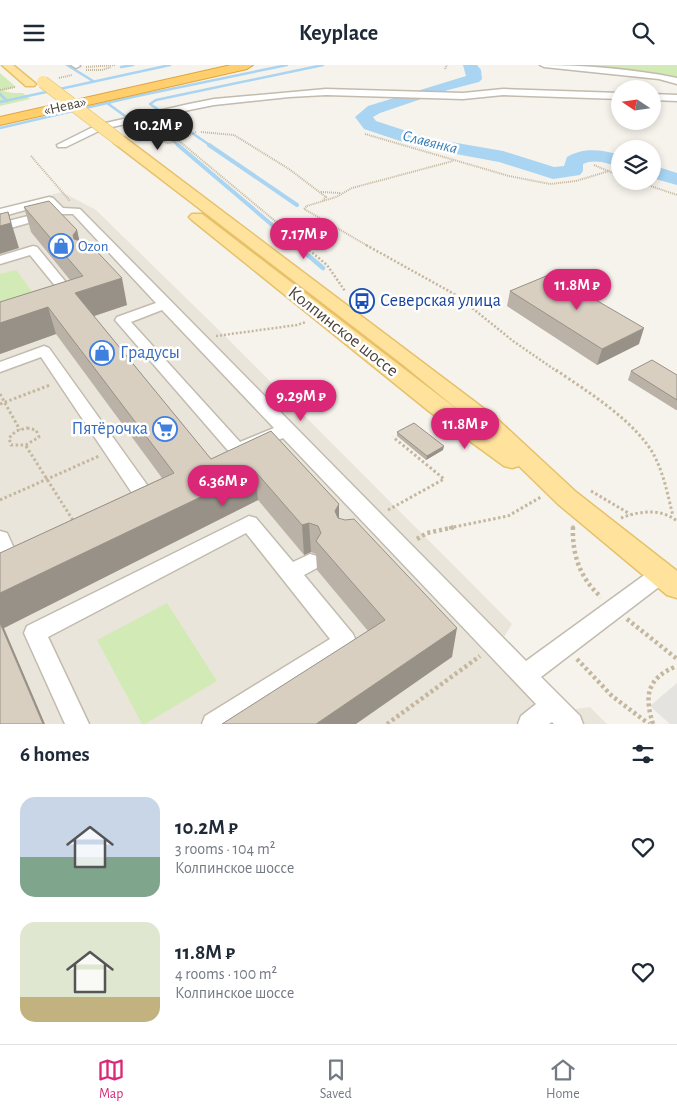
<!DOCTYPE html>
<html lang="en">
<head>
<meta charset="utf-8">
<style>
  :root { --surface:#fff; --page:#f2f2f3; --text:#1f2937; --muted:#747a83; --line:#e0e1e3; --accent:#db2777 }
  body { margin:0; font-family:"Alegreya Sans",sans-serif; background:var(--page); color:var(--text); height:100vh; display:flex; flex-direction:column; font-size:19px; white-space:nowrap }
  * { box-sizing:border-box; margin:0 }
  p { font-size:16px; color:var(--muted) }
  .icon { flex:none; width:28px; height:28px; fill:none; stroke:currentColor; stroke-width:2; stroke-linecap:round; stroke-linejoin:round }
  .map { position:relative; height:659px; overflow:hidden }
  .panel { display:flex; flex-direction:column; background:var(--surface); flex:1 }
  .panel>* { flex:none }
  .needle { width:32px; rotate:283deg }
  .controls { position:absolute; left:611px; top:15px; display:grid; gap:10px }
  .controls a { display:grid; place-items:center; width:50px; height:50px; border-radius:50%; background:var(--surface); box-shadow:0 2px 8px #0003; font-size:25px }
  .price { position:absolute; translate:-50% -42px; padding:0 11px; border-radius:18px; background:var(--accent); color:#fff; font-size:16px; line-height:32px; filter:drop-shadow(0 1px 2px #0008) }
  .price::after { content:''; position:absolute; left:50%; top:30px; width:15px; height:11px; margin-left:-8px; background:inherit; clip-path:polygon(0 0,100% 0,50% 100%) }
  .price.on { background:#222; color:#fff }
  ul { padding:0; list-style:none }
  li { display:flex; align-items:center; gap:15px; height:125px; padding:0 20px }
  li span { display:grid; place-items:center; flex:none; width:140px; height:100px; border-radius:15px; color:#555 }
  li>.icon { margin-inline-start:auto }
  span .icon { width:60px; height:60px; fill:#fffc; stroke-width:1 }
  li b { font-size:21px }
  h2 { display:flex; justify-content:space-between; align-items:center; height:60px; padding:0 20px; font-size:21px }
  header { display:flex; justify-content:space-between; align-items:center; height:65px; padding:0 20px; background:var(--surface); font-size:22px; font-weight:700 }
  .tab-bar { display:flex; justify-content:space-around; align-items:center; height:70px; border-top:1px solid var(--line); background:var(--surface); font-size:14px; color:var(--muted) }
  .tab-bar a { display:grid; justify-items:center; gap:2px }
  .tab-bar .on { color:var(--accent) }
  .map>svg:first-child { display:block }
  .residential { fill:#eae5da }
  .green { fill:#d2eab5 }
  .parking { fill:#e5e3e0 }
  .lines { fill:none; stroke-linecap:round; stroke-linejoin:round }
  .stream-far2 { stroke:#a9d4f2; stroke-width:2.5 }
  .stream-far1 { stroke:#a9d4f2; stroke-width:4 }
  .stream { stroke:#a9d4f2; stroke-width:4.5 }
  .river { fill:#a9d4f2; fill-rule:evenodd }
  .minor-casing { stroke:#c2bbae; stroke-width:3 }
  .major-casing { stroke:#e6c16a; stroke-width:3 }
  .highway-casing { stroke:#e0a43c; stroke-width:2 }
  .path-far3 { stroke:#c4b79f; stroke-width:2; stroke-dasharray:1 1; stroke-linecap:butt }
  .path-far2 { stroke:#c4b79f; stroke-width:2.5; stroke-dasharray:2 2; stroke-linecap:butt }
  .path-far1 { stroke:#c4b79f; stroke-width:3; stroke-dasharray:2.5 2.5; stroke-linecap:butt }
  .path { stroke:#c4b79f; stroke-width:4.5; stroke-dasharray:3 3; stroke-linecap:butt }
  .minor { fill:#fff; fill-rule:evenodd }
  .major { fill:#ffe39c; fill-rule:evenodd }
  .highway { fill:#ffcf6e; fill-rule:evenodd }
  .major-bridge-casing { stroke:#e6c16a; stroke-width:13; stroke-linecap:butt }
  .major-bridge { stroke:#ffe39c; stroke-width:12 }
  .wall { fill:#bab2a6 }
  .shaded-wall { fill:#979187 }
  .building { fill:#d8cfc1; stroke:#979187 }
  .labels { text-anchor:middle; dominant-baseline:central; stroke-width:5; stroke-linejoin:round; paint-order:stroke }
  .far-street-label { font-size:15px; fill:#4b4439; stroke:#fff }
  .far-shop-label { font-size:15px; fill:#366cbe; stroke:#fff; text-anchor:start }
  .far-water-label { font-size:16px; font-style:italic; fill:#2e7ab2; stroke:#fff }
  .transit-label { font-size:18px; fill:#164399; stroke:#fff; text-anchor:start }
  .street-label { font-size:18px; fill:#4b4439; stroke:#fff }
  .shop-label { font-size:18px; fill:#366cbe; stroke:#fff; text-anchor:start }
</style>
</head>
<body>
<header><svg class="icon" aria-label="menu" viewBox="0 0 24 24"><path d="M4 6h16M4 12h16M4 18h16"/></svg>Keyplace<svg class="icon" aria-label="search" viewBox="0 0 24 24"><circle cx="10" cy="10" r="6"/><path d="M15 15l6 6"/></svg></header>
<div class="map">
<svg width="677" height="659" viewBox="0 0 677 659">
  <rect width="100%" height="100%" fill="#f6f3ec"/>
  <path class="residential" d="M62 127 96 145 228 274 512 559 504 572 570 645 590 642 607 659H0V143Z"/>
  <path class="green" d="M569 0H677V13L635 6Z
    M0 8 16 22 3 26 13 28H23L30 34 0 41Z
    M16 205 36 232 0 243V209Z
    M167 538 217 616 145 659H142L97 575Z"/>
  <path class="parking" d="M677 618V659H670L650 641Z"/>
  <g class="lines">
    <path class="stream-far2" d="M67 0 93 16
      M121 2 133 0
      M0 29 7 36
      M0 37 170 0
      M107 38 143 64 171 74 179 81
      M0 63 137 31 287 0
      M211 81 150 39 156 35 323 0"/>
    <path class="stream-far1" d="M178 80 297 181
      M209 80 297 140"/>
    <path class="stream" d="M296 180 323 203"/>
    <path class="river" d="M463 0H477L481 5 482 14 479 17 448 25 380 48 373 52 376 56 428 73 503 86 554 102 564 101 567 92C585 82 601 85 620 90V102C609 99 595 93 583 99V106L580 110 553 114 499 97 418 82 364 64 355 52 368 41 466 11Z
      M652 100 677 108V120L652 113Z"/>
    <defs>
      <path id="minor" d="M71 0H79L80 1 76 3Z
        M540 0C585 0 633 4 677 13V19L659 14 544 2Z
        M326 24 463 28 503 24 620 28V34L503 30 463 34 326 30 289 32 214 40 189 45 103 64 66 82H58L57 80 97 60 189 39 214 34Z
        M652 29 677 30V36L652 35Z
        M49 132 53 133 63 143 80 144 526 596 654 503 661 500 668 503 671 509 668 515 541 612 580 651 583 659H554L552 657 549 659H518L521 651 536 639 283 373 243 389 237 391 231 389 115 255 117 252 156 238 73 149H60L0 166V158L52 145 47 139 0 152V144ZM162 245 274 363 240 377 131 257Z
        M33 181 37 182 74 227 76 230C72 236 65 236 59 235L57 232 61 228 30 190 0 199V191Z
        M44 281 49 283 155 431 157 436 155 441 143 446 136 444 134 439 136 434 41 292 0 307V297Z
        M249 451 256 453 293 497 310 489 317 491 320 497 317 503 304 510 353 569 356 576 353 583 236 659H202L205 651 330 574 246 468 48 572 89 659H65L24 568 27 561Z
        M0 466 7 468 17 490 24 492 27 498C22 508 15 510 5 507L0 497Z"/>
      <path id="major" d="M2 0H13L36 19 34 21H26Z
        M119 71 124 72 495 352 576 427 677 506V533L667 530 558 439 519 401 512 403 504 401 430 347 192 155 189 152 192 149H202L463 349 402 299 114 78 113 75 114 72Z"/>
      <path id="highway" d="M231 0H253L247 4 0 60V52Z"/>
    </defs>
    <use href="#minor" class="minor-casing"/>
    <use href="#major" class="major-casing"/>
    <use href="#highway" class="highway-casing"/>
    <path class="path-far3" d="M86 2 116 0
      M445 4 447 0
      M86 5H102L111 2
      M59 13 72 10
      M0 25 15 22
      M201 67 234 70 289 104 326 132 323 135
      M131 69 135 68 168 78 178 76 196 67
      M365 69 509 111 550 119 576 116 609 106
      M179 76 305 181
      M31 91 70 136
      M594 100 620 111
      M636 116 677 130
      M321 127 340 128
      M368 181 304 144 307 141 336 132 352 123 453 96"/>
    <path class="path-far2" d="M303 180 327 200 345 226
      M366 180 456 230 513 276 558 307
      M216 271 297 260 306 257"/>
    <path class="path-far1" d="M556 305C588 327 637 357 655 392 664 410 668 431 673 451
      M0 329 20 365
      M0 339 50 320
      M27 363 36 365 39 372 26 380H11L9 373 16 366Z
      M26 381 74 457
      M591 426 630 449
      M0 435 99 391
      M388 445 444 414 393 372
      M621 453C639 446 661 443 677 456
      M449 463 508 451 541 432
      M573 463V460"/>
    <path class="path" d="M573 462C572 490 580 513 601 532
      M417 474 427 468 455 462
      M627 554 677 594
      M577 594 612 631 649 659
      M387 659 480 591
      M653 659C644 630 647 613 677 601"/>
    <use href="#minor" class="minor"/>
    <use href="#major" class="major"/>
    <use href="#highway" class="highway"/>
    <defs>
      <path id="major-bridge" d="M43 17 119 75"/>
    </defs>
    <use href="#major-bridge" class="major-bridge-casing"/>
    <use href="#major-bridge" class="major-bridge"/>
  </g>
  <path class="wall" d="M24 142 77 165 79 176 127 240 94 251 211 394 271 366 339 439V453L452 592 368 566 317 505 316 489 311 487 304 490 258 435 4 563 0 659V488L162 413 56 269 0 289V237L70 215 31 167Z
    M510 226 639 279 597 300 507 241Z
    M631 306 677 310V345H676L628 315Z
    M397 367 443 385 426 395 397 371Z"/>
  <path class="shaded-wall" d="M8 147 19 183 0 189V161Z
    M77 165 83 191 79 195 73 170Z
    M122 213 127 240 82 255 75 228Z
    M48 242 56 269 0 289V258Z
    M644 263 639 279 597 300 602 284Z
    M444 381 443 385 426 395 427 391Z
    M255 406 258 435 4 563 45 659H43L0 558V528Z
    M339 439V468L335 446Z
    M309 458 311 487 304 490 302 460Z
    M457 563 452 592 356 659H316Z"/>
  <path class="building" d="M49 136 77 165 73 170 74 174 80 176 86 175 122 213 75 228 211 394 271 366 339 439 335 446 338 453 345 455 354 454 457 563 316 659H222L385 555 316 476 321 468 318 461 309 458 302 460 255 406 0 528V488L174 408 48 242 0 258V237L83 211 24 142Z
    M8 147 11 158 0 161V149Z
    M551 209 644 263 602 284 510 226Z
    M652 295 677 310V335L631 306Z
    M414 358 444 381 427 391 397 367Z
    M0 558 43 659H0Z"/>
  <defs>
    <symbol id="shop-ring" viewBox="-11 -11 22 22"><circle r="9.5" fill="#fff" stroke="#3f7fe0" stroke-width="1.5"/><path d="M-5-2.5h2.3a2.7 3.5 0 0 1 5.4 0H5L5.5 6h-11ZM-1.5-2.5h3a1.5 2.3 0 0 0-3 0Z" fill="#3f7fe0"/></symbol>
    <symbol id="bus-ring" viewBox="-11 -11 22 22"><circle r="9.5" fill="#fff" stroke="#1a4fb4" stroke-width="1.5"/><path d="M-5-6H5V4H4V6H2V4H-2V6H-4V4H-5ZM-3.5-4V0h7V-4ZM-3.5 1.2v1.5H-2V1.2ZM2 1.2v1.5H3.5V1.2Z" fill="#1a4fb4"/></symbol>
    <symbol id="supermarket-ring" viewBox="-11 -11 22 22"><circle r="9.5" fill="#fff" stroke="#3f7fe0" stroke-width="1.5"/><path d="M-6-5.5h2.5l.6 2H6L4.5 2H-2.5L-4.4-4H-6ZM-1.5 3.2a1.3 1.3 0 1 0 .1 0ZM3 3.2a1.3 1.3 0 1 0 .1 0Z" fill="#3f7fe0"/></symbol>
  </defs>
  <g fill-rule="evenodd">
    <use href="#shop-ring" x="47" y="167" width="28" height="28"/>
    <use href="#bus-ring" x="348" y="222" width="28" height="28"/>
    <use href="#shop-ring" x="88" y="274" width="28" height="28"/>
    <use href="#supermarket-ring" x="151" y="350" width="28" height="28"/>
  </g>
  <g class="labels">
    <g class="far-street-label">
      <text transform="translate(65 41) rotate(-13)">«Нева»</text>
    </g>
    <g class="far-shop-label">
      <text x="78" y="181">Ozon</text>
    </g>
    <g class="far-water-label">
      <text transform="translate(430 77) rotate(14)">Славянка</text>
    </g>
    <g class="transit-label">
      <text x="380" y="236">Северская улица</text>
    </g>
    <g class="street-label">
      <text transform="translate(343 267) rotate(38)">Колпинское шоссе</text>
    </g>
    <g class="shop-label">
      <text x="120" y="288">Градусы</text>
      <text x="148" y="364" text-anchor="end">Пятёрочка</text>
    </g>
  </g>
</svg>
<div class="controls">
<a><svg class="needle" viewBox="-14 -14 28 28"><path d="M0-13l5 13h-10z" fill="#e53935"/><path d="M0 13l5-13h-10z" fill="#747a83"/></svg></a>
<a><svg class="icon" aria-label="layers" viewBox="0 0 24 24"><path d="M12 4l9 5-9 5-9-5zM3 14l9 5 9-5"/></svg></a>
</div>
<b class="price on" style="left:158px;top:86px">10.2M ₽</b>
<b class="price" style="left:304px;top:195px">7.17M ₽</b>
<b class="price" style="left:577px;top:246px">11.8M ₽</b>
<b class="price" style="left:301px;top:357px">9.29M ₽</b>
<b class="price" style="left:465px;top:385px">11.8M ₽</b>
<b class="price" style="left:223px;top:442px">6.36M ₽</b>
</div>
<section class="panel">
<h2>6 homes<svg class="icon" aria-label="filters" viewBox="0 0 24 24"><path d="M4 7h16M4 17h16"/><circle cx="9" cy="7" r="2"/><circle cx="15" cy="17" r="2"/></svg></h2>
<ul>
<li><span style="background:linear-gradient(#c9d6e8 60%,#7fa58c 0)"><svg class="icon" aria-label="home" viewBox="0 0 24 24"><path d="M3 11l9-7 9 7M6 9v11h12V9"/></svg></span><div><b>10.2M ₽</b><p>3 rooms · 104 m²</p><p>Колпинское шоссе</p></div><svg class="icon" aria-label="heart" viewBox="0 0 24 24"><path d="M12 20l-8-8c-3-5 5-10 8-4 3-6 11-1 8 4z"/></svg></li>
<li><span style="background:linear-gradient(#dfe7d0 75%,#c2b280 0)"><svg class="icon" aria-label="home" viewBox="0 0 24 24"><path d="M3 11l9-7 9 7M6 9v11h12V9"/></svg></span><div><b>11.8M ₽</b><p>4 rooms · 100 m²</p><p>Колпинское шоссе</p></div><svg class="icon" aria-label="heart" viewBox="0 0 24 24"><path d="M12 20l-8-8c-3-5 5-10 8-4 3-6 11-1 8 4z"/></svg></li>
</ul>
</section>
<nav class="tab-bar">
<a class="on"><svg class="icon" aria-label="map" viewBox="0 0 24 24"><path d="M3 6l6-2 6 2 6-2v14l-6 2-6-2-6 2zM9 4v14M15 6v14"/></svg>Map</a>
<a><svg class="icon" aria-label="saved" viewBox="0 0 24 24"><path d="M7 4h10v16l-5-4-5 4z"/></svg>Saved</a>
<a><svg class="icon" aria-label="home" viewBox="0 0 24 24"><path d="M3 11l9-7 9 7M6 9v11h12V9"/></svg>Home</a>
</nav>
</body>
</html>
